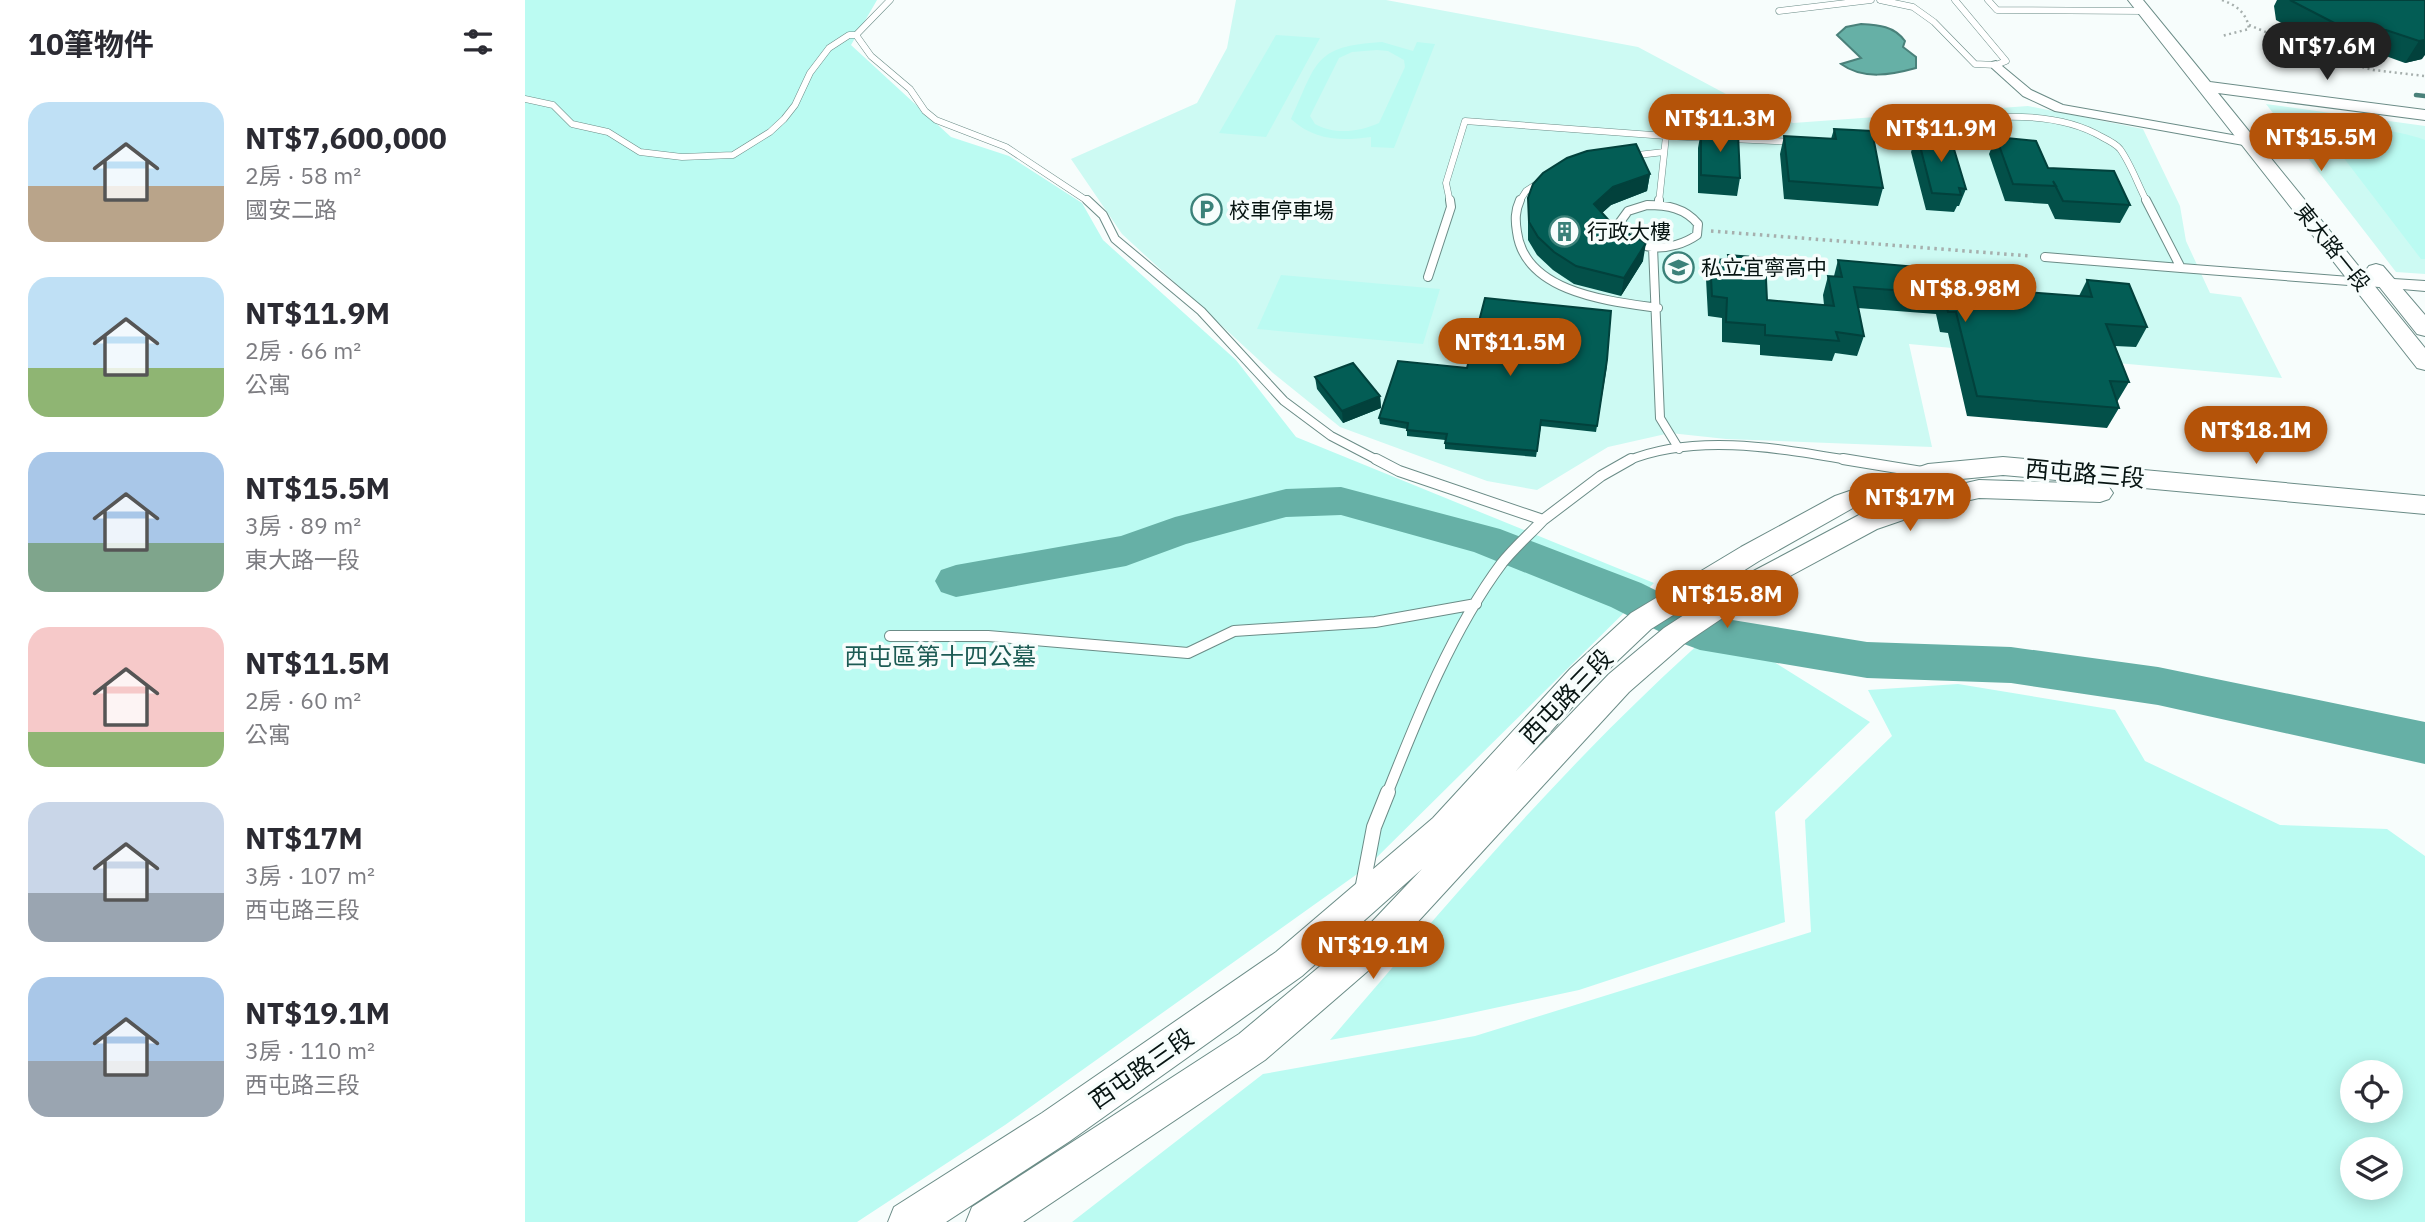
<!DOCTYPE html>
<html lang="zh-TW">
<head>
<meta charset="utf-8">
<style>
  :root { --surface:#fff; --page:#f2f2f3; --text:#2b2b33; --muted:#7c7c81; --accent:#b45309 }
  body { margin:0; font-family:"IBM Plex Sans","Noto Sans TC",sans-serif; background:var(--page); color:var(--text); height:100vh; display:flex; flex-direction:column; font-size:26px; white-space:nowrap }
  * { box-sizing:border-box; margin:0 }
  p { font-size:23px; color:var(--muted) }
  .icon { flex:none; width:38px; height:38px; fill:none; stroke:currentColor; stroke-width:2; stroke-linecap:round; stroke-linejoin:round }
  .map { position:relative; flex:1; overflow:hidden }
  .details { display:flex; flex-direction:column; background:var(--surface); width:525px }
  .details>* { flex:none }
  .controls { position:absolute; left:1815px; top:1060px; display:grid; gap:14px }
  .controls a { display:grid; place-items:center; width:63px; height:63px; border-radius:50%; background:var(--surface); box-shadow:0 4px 18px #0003; font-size:35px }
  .price { position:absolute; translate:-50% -60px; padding:0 16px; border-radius:24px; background:var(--accent); color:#fff; font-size:23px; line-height:46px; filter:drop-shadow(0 2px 4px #0008) }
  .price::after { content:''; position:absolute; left:50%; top:42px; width:21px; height:16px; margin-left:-10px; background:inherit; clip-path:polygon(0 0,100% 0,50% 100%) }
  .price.selected { background:#222; color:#fff }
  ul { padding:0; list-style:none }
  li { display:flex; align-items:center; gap:21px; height:175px; padding:0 28px }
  li span { display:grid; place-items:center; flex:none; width:196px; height:140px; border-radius:21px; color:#555 }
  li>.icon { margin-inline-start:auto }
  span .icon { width:84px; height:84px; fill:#fffc; stroke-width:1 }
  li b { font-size:30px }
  h2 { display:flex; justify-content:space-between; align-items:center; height:84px; padding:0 28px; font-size:30px }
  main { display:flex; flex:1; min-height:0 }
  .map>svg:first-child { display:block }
  .built { fill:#cdfaf3 }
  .green { fill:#bbfbf2; fill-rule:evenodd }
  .water { fill:#66b0a6; stroke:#4a817a; stroke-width:2 }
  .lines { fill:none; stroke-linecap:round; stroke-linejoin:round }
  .stream { stroke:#4a817a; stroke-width:4.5 }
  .river { fill:#66b0a6; fill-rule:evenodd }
  .service-far3-casing { stroke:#6b8c87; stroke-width:7 }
  .service-far2-casing { stroke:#6b8c87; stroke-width:10 }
  .service-far1-casing { stroke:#6b8c87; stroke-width:12 }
  .service-casing { stroke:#6b8c87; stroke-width:16 }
  .minor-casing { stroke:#6b8c87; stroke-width:2 }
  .tertiary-casing { stroke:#6b8c87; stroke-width:2 }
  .path-far1 { stroke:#a6afad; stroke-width:2.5; stroke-dasharray:2 3.5; stroke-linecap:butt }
  .path { stroke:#a6afad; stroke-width:3.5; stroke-dasharray:2.5 4.5; stroke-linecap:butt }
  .service-far3 { stroke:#fff; stroke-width:6 }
  .service-far2 { stroke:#fff; stroke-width:8 }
  .service-far1 { stroke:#fff; stroke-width:10 }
  .service { stroke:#fff; stroke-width:14 }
  .minor { fill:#fff; fill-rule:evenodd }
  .tertiary { fill:#fff; fill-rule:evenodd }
  .wall { fill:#035049 }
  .shaded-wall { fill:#02413c }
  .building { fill:#035d55; stroke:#02413c; stroke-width:2 }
  .labels { text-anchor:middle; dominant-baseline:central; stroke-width:7; stroke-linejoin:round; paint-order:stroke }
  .far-poi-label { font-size:21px; fill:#071412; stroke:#f7fdfc; text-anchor:start }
  .far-street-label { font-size:21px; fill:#071412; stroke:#f7fdfc }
  .street-label { font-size:24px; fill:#071412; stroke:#f7fdfc }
  .park-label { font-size:24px; fill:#1d5b54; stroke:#f7fdfc }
</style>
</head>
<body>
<main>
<section class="details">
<h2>10筆物件<svg class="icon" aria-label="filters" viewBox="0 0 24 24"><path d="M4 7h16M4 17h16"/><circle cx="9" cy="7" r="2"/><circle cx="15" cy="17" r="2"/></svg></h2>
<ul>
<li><span style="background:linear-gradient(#bfe0f5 60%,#b9a48a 0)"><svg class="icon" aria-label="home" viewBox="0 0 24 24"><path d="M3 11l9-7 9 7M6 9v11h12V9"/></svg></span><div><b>NT$7,600,000</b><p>2房 · 58 m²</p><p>國安二路</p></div></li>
<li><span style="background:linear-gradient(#bfe0f5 65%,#8fb573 0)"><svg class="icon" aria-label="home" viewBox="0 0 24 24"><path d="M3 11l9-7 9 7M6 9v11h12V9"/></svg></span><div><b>NT$11.9M</b><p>2房 · 66 m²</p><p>公寓</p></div></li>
<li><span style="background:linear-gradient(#a9c7e8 65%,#7fa58c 0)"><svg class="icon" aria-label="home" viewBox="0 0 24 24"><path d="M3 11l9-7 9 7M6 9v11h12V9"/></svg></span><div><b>NT$15.5M</b><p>3房 · 89 m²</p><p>東大路一段</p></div></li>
<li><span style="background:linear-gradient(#f6c9c9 75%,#8fb573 0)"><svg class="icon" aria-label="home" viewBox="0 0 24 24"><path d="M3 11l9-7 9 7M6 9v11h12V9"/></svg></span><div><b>NT$11.5M</b><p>2房 · 60 m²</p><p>公寓</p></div></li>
<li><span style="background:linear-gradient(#c9d6e8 65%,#9aa5b1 0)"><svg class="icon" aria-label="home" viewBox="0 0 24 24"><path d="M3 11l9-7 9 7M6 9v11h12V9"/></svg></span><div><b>NT$17M</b><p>3房 · 107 m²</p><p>西屯路三段</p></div></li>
<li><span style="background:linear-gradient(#a9c7e8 60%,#9aa5b1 0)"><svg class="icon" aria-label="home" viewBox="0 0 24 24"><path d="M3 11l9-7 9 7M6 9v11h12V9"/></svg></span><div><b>NT$19.1M</b><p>3房 · 110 m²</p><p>西屯路三段</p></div></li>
</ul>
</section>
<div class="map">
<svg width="1900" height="1222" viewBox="0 0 1900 1222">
  <rect width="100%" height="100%" fill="#f7fdfc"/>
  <path class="built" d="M711 0H861L1113 47 1201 94 1268 123 1503 106 1618 129 1655 206 1661 241 1685 293 1716 297 1757 378 1384 344 1407 447 1201 439 1145 433 1083 447 1012 490 962 481 815 427 748 373 597 234 546 159 672 103 702 48Z
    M1741 104 1900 126V274L1871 272Z"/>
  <path class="green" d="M0 0H352L326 45 426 137 484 156 557 203 578 240 711 360 771 437 1129 583 842 867 480 1125 332 1222H0Z
    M751 35 795 38 741 137 694 133Z
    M857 42 888 51 892 42 910 44 869 148 846 147V137C816 141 790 141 766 119 792 63 788 46 857 42ZM852 50 863 51 879 60 880 67 854 123C834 132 810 135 790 124L785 116 814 58 827 52Z
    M1789 119 1809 120 1821 133C1846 126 1876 131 1900 140V259H1896Z
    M756 275 915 289 898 344 732 329Z
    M1193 627 1345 722 1250 812 1260 922 1054 990 909 1021 805 1040C928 897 1051 751 1193 627Z
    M1433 684 1590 710 1620 761 1755 825 1862 829 1900 856V1222H547L738 1074 950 1036 1286 932 1280 820 1367 736 1343 690ZM1827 1073H1866V1111H1827ZM1827 1150H1866V1188H1827Z"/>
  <path class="water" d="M1336 24C1354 25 1369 26 1380 41L1378 47 1391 57V68C1366 75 1338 80 1316 64L1336 58 1312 35 1321 27Z"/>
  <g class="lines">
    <path class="stream" d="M1891 95 1900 96"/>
    <path class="river" d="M816 487 975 529 1116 583 1183 616 1342 642 1486 647 1633 667 1900 722V764L1633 705 1486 683 1342 678 1175 650 1159 644 1086 607 949 552 816 515 761 517 661 544 601 566 431 597 416 592 410 581 416 570 431 565 596 536 650 517 761 489Z"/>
    <defs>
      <path id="service-far3" d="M365 0 331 35 346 56 385 89 400 111 411 120 481 147 564 202
        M1355 0 1388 7 1409 22 1450 64 1471 65 1481 61 1430 0
        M1463 0 1472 10 1618 11
        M1254 11 1346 0
        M0 99 28 105 47 124 83 132 115 152 157 157 208 155 245 132 259 119 270 105 285 73 304 48 324 35H331
        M1333 136C1404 125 1512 98 1577 137 1583 140 1591 144 1595 149 1606 164 1613 185 1622 202
        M1104 156 1139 152
        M925 202 921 183 940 121 1141 136
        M994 202 1001 191 1018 180
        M1134 202 1141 136 1272 142"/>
      <path id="service-far2" d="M562 200 578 215 590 239 676 311 759 401 806 436 854 461
        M995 200C990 211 990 220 992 232 1000 293 1084 301 1133 308
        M1621 200 1656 268 1837 282
        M1122 205C1142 205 1160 208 1173 224L1172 235C1148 252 1106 255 1095 222L1103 211Z
        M1134 205V200
        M1128 247 1135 418 1154 449
        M1520 257 1656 268
        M903 277 926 207 925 200
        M1102 461C1172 432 1257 449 1329 461"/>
      <path id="service-far1" d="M851 459 874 471 1018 520 1076 476 1106 459
        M1318 459 1397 472
        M365 636H463L663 653 709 631 850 622 951 604
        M862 794C893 716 927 630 977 563 989 548 1005 534 1018 520"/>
      <path id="service" d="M837 890 849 827 863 792"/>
      <path id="minor" d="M1471 61 1506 90 1538 105 1724 138 1731 142 1724 146 1530 111 1498 96 1467 68V62Z
        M1837 277 1900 281V291L1831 285 1829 282Z"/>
      <path id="tertiary" d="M1603 0H1618L1685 82 1900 110V120L1693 93 1900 348V370L1892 368Z
        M1851 264 1858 266 1900 315V336L1892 334 1841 270 1844 266Z
        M1478 457 1900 496V514L1478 475 1405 482 1328 508 1234 561 1126 629 1065 687 990 772 1084 674 1139 628 1219 576 1334 515 1415 489 1454 480 1575 484 1584 487 1588 493 1584 499 1575 502 1454 498 1419 506 1352 529 1239 590 1159 644 1104 692 866 951 740 1060 498 1222H441L447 1207 714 1034 842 927 897 869 777 976 545 1141 421 1222H363L369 1207 517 1113 751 952 908 818 1045 669 1106 613 1216 547 1310 496 1403 464Z"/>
    </defs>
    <use href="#service-far3" class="service-far3-casing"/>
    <use href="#service-far2" class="service-far2-casing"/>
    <use href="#service-far1" class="service-far1-casing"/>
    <use href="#service" class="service-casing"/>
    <use href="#minor" class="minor-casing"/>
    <use href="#tertiary" class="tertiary-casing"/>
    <path class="path-far1" d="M1697 0C1711 5 1722 13 1724 29L1697 36
      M1724 25 1798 56 1848 70 1900 76"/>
    <path class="path" d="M1186 231 1505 256"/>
    <use href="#service-far3" class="service-far3"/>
    <use href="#service-far2" class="service-far2"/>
    <use href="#service-far1" class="service-far1"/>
    <use href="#service" class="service"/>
    <use href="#minor" class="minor"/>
    <use href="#tertiary" class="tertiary"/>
  </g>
  <path class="wall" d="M1752 0H1900L1897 59 1880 63 1847 51 1823 54 1806 50 1751 20 1749 6Z
    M1309 129 1358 188 1353 206 1259 199 1255 154 1259 136 1306 139Z
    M1176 131 1215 178 1212 196 1173 193V148Z
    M1392 134 1441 189 1434 206H1432L1429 212 1401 210 1386 152Z
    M1471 137 1523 168 1605 205 1595 223 1530 219 1523 204 1480 201 1464 154Z
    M1125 174 1122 191 1086 205 1077 213 1118 261 1096 296 1049 284 1028 270 1012 255 1003 240V198Z
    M1203 255 1242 300 1299 305 1298 295 1303 276H1309L1313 260 1489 291 1554 296 1562 280 1622 327 1611 347 1590 346 1604 382 1592 402 1594 408 1582 428 1442 416 1423 333 1415 332 1411 314 1333 308 1339 336 1332 356 1310 353 1307 361 1235 355V345L1197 342V318L1183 316 1181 279 1185 259 1202 260Z
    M1082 366 1071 432 1016 426 1011 457 920 449V440L882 436V429L855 424 854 418 942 368Z
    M790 377 855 396 856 408 818 423 792 389Z"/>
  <path class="shaded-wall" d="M1861 30 1847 51 1823 54 1836 33Z
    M1900 40V55L1897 59 1880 63 1894 41Z
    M1125 174 1122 191 1086 205 1067 222 1069 204 1088 187Z
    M1121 243 1118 261 1096 296 1099 278Z
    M855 396 856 408 818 423 817 411Z"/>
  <path class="building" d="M1765 0H1900V40L1894 41 1861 30 1836 33 1819 28Z
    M1309 129 1347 131 1358 188 1264 181 1259 136 1311 139Z
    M1176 131 1213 133 1215 178 1176 175Z
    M1392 134 1425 136 1441 189 1434 188 1436 195 1407 193Z
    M1471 137 1511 141 1523 168 1589 171 1605 205 1538 201 1528 181 1531 186 1488 184Z
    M1111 144 1125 174 1088 187 1069 204 1088 225 1121 243 1099 278 1051 266 1029 252 1013 237 1004 222 1003 198 1008 184 1018 173 1042 158 1062 151Z
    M1203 255 1240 258 1242 300 1309 306 1303 276 1317 277 1313 260 1484 275 1489 291 1567 297 1562 280 1604 284 1622 327 1581 324 1604 382 1585 381 1594 408 1452 396 1431 312H1423L1419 294 1329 287 1339 336 1311 332 1314 341 1240 335V325L1201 322 1202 298 1187 296 1185 259 1204 260Z
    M960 298 1086 311 1082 360 1072 426 1016 420 1012 451 920 443 922 434 882 430 883 423 854 418 873 361 942 368Z
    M828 363 855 396 817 411 790 377Z"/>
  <defs>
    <symbol id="parking-ring" viewBox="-11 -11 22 22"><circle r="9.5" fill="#f7fdfc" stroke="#3b8179" stroke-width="1.5"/><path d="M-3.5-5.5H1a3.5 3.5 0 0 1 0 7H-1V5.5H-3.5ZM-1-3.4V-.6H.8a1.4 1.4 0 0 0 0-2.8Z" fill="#3b8179"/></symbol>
    <symbol id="building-ring" viewBox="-11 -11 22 22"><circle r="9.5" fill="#f7fdfc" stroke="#3b8179" stroke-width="1.5"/><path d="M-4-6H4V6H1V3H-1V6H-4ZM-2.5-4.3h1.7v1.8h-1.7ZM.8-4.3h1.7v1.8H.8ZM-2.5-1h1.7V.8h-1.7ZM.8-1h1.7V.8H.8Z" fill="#3b8179"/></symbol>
    <symbol id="school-ring" viewBox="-11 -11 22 22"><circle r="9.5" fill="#f7fdfc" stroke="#3b8179" stroke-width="1.5"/><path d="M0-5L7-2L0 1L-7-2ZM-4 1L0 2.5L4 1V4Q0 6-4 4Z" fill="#3b8179"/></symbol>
  </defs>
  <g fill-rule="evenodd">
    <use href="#parking-ring" x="664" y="192" width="35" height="35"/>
    <use href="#building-ring" x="1022" y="214" width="35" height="35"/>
    <use href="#school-ring" x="1136" y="250" width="35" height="35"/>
  </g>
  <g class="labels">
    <g class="far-poi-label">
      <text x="704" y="210">校車停車場</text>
      <text x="1062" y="231">行政大樓</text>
      <text x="1176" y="267">私立宜寧高中</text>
    </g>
    <g class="far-street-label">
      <text transform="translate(1808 247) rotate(51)">東大路一段</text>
    </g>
    <g class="street-label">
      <text transform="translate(1560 473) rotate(5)">西屯路三段</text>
      <text transform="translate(1041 696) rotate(-46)">西屯路三段</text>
      <text transform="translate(616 1068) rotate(-35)">西屯路三段</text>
    </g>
    <g class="park-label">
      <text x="415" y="656">西屯區第十四公墓</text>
    </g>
  </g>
</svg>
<div class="controls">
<a><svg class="icon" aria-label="locate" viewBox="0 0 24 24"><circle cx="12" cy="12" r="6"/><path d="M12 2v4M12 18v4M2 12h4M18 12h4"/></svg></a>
<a><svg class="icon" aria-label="layers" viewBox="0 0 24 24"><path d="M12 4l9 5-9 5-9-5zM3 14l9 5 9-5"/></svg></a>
</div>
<b class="price selected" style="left:1802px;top:82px">NT$7.6M</b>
<b class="price" style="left:1195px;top:154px">NT$11.3M</b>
<b class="price" style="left:1416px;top:164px">NT$11.9M</b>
<b class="price" style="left:1796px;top:173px">NT$15.5M</b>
<b class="price" style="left:1440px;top:324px">NT$8.98M</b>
<b class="price" style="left:985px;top:378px">NT$11.5M</b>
<b class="price" style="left:1731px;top:466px">NT$18.1M</b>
<b class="price" style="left:1385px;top:533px">NT$17M</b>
<b class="price" style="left:1202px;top:630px">NT$15.8M</b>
<b class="price" style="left:848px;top:981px">NT$19.1M</b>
</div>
</main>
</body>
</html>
